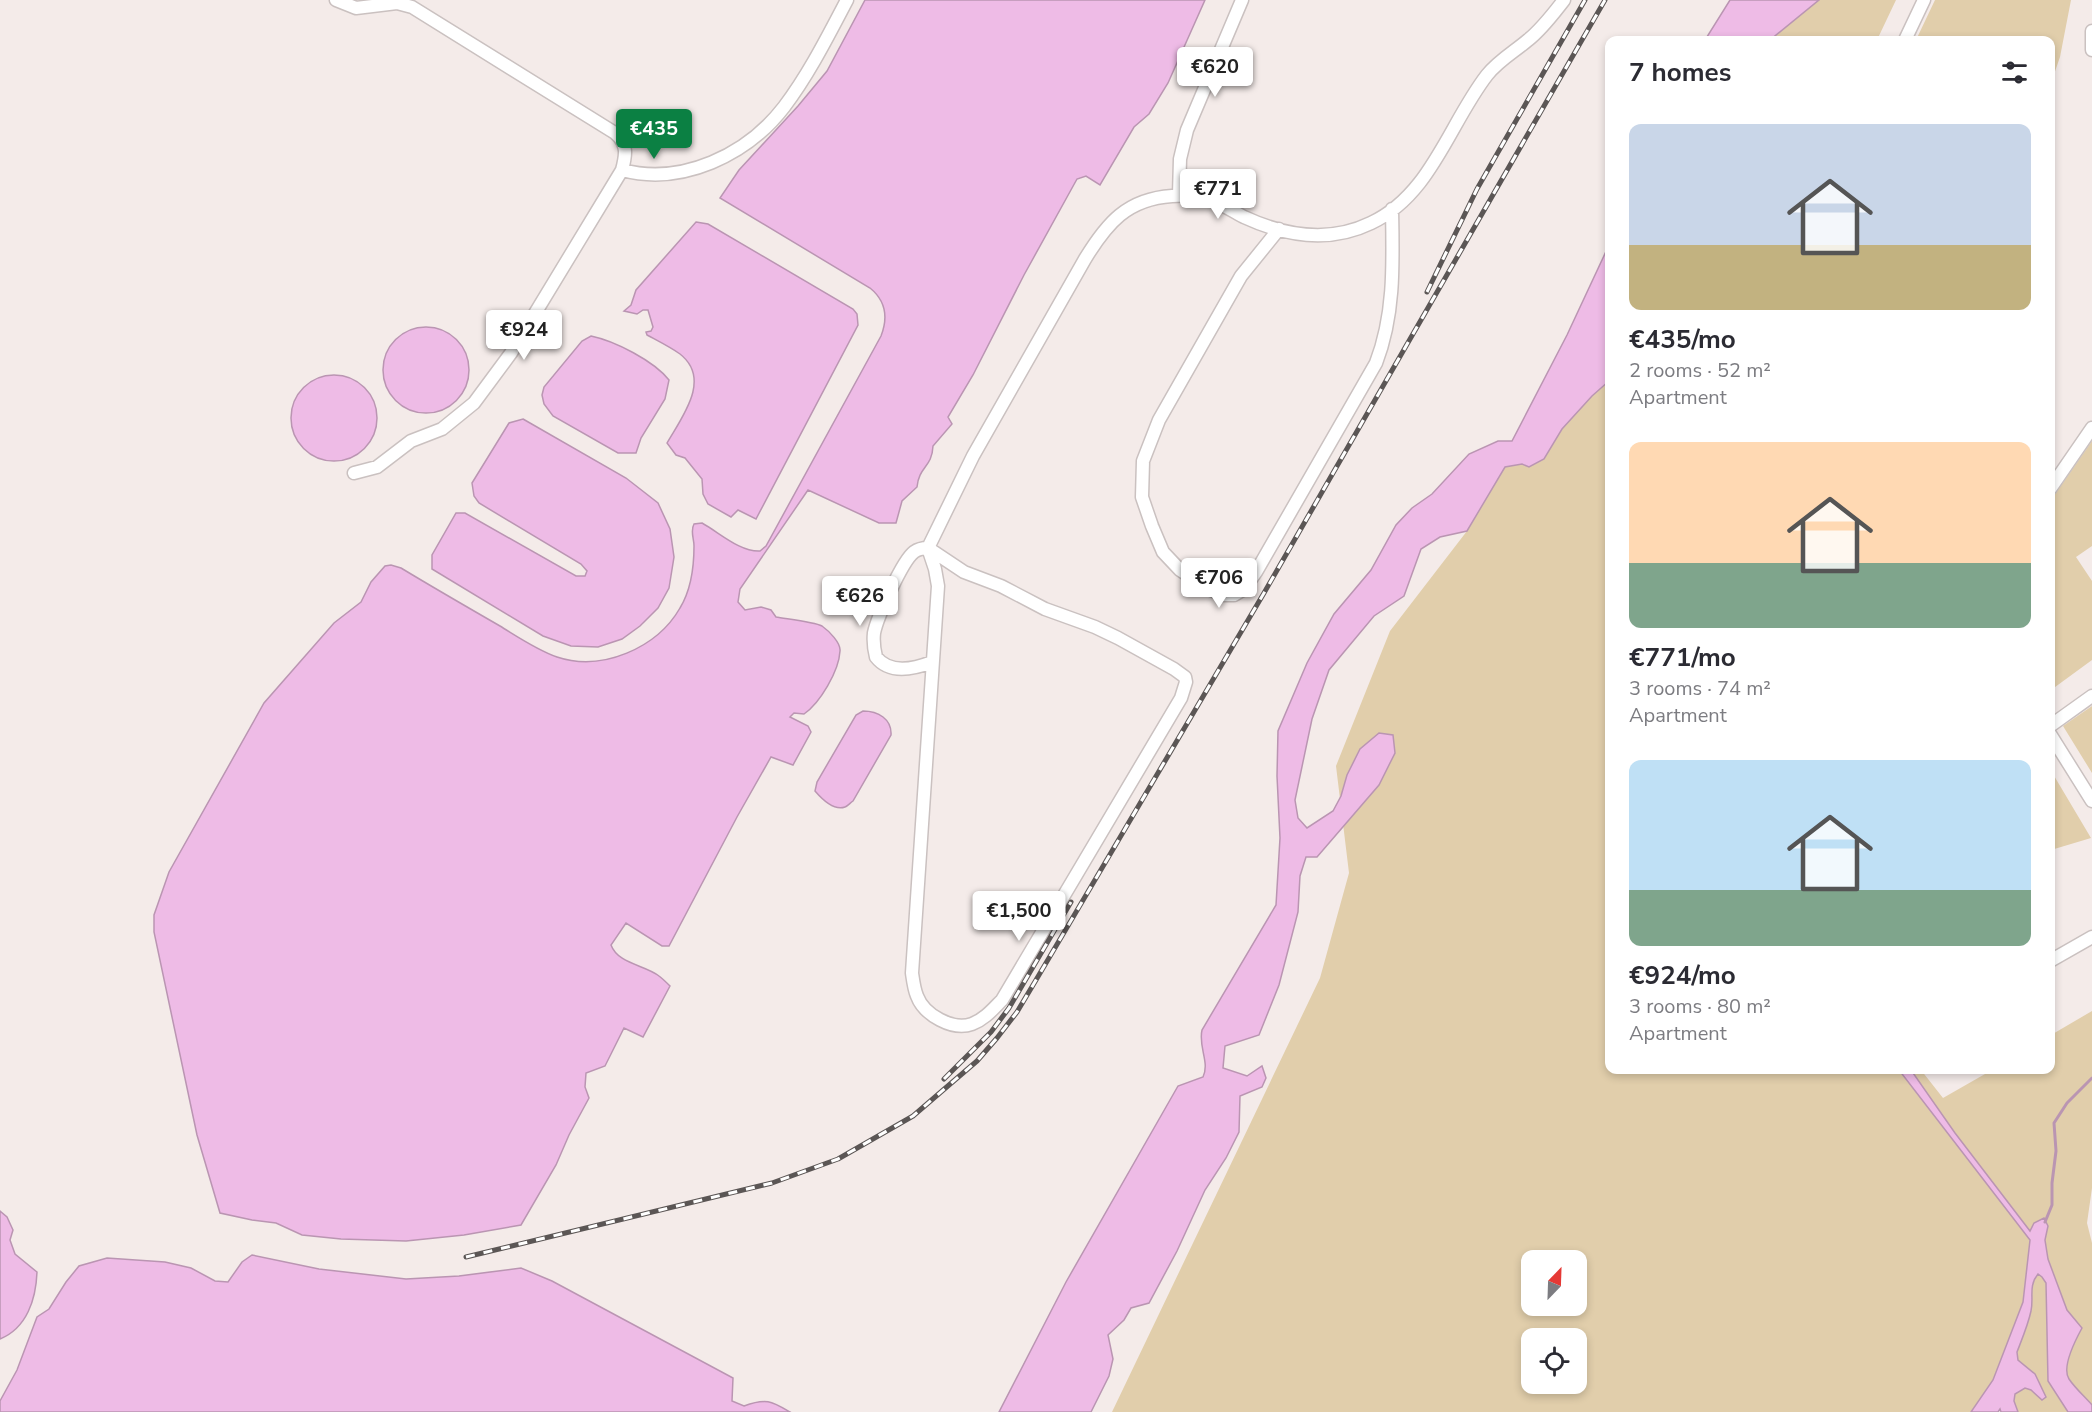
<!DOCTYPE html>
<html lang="en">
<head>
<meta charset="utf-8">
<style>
  :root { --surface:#fff; --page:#f2f2f3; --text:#2b2b33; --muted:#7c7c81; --accent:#0b8043 }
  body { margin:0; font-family:"Nunito Sans",sans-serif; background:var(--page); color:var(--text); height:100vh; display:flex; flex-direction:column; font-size:22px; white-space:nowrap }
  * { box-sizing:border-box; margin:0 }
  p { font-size:20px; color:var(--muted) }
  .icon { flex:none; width:33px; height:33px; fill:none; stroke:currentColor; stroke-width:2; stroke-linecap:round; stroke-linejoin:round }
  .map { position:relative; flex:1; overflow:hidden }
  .side { position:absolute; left:1605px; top:36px; width:450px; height:1038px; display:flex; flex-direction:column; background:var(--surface); border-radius:12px; box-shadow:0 3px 9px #0003 }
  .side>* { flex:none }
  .needle { width:39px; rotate:23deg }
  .controls { position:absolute; left:1521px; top:1250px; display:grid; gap:12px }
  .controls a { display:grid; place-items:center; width:66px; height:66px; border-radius:12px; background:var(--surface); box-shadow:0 3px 9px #0003; font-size:30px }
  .price { position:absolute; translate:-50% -51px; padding:0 14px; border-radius:6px; background:#fff; color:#222; font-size:20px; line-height:39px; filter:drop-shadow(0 2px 3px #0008) }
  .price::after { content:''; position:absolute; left:50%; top:36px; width:18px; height:14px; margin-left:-9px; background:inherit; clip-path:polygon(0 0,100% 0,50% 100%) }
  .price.current { background:var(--accent); color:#fff }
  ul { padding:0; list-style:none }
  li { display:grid; align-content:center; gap:12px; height:318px; padding:0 24px }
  li span { display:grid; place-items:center; height:186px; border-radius:12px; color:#555 }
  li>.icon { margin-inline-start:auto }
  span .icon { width:108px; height:108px; fill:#fffc; stroke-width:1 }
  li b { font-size:26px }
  h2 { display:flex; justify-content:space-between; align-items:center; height:72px; padding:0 24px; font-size:26px }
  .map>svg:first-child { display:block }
  .green { fill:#e1ceab; fill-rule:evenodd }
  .water { fill:#eebbe6; stroke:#ba95b2; stroke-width:1.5 }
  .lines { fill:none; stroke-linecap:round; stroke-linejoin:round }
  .stream { stroke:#ba95b2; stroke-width:3 }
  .minor-casing { stroke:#cac1c0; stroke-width:15 }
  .minor { stroke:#fff; stroke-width:12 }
  .rail-casing { stroke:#5b5655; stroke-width:5 }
  .rail { stroke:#fff; stroke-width:3; stroke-dasharray:9; stroke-linecap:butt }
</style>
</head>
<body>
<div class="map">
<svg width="2092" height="1412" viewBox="0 0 2092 1412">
  <rect width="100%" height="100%" fill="#f4ebe9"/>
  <path class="green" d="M1819 0H1896L1877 40H1770Z
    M1935 0H2071L2060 57 2051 83 2050 40H1916Z
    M1609 381 1610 1070H1921L1943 1098 1992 1070H2050L2051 1035 2092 1011V1188L2087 1223 2092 1243V1405C2085 1397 2075 1388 2069 1379 2061 1367 2076 1339 2082 1328L2067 1310 2048 1259 2045 1240 2047 1227 2030 1240 2023 1302 1993 1380 1971 1412H1112L1320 978 1349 873 1336 766 1390 631 1467 531 1505 467 1522 464 1529 467 1544 459 1562 429 1592 396ZM1532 1260H1576V1305H1532ZM1532 1338H1576V1383H1532Z
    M2092 441V546L2076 557 2092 581V660L2051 690V500Z
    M2092 706V773L2063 726Z
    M2050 769 2091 838 2051 850H2050Z
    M2038 1274 2042 1277 2046 1283 2048 1381 2068 1412H2018L2014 1401 2015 1394 2025 1388 2031 1390 2042 1400 2046 1397 2035 1374 2018 1360 2017 1352C2022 1339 2028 1325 2031 1311 2034 1298 2028 1286 2038 1274Z"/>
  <path class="water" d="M865 0H1205L1168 83 1149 114 1134 127 1100 185 1086 176 1077 179 1024 275 973 375 948 417 952 424 933 446C932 468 919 466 917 487L902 501 896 523H879L808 490 740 589 738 602 745 610 761 607 771 610 776 617C787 619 814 622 822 626 829 631 841 643 840 651 839 671 820 703 804 714L794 713 790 717 808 726 811 732 793 765 771 757 737 817 669 946H662L626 923 611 945C618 964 645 965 659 976 663 979 667 983 670 986L643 1037 624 1028 605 1066 586 1073 585 1087 589 1098 569 1135 556 1165 521 1225 464 1235 406 1241 341 1239 302 1235 276 1223 252 1220 220 1213 197 1135 154 932V915L169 872 264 703 334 623 361 602 371 582 385 566 391 565 401 568C434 588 467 607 500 626 518 637 537 650 557 657 602 672 657 648 680 608 691 590 694 566 694 546 694 538 690 531 694 524L702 523C720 533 740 552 760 551L766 546 881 336C888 318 886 301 870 288L720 198 739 170 798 106 827 71Z
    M1730 0H1819L1770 40H1705Z
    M696 222 708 224 853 309 857 314 858 325 756 519 738 510 731 517 708 504 703 494 702 479 685 458 676 455 667 443C682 417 712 379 680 354 670 347 658 341 647 335L646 332 651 331 653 327 648 310H643L637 314 624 311 631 305 636 290Z
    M1609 245V381L1592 396 1562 429 1544 459 1529 467 1522 464 1505 467 1467 531 1440 537 1421 549 1404 596 1374 616 1329 670 1312 719 1295 800 1298 818 1307 828 1333 811 1341 796 1347 775 1360 749 1379 733 1393 735 1395 753 1379 785 1317 857H1306L1300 876 1298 912 1279 985 1259 1035 1225 1046 1223 1068 1247 1076 1262 1066 1266 1078 1262 1087 1240 1096 1239 1132 1226 1158 1205 1190 1177 1251 1149 1303 1131 1308 1124 1320 1108 1335 1113 1359 1109 1376 1091 1412H999L1066 1282 1178 1086 1203 1077C1210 1062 1198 1047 1202 1030L1276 905 1280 838 1277 776 1278 731 1307 663 1334 614 1371 570 1396 525 1412 508 1432 494 1469 454 1498 441H1512L1567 335Z
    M383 370a43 43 0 1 1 86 0a43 43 0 1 1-86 0Z
    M591 336C615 341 654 361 669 380L665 399 641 438 636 453H618L553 416 544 404 542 395 544 387 582 341Z
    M291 418a43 43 0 1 1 86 0a43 43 0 1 1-86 0Z
    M523 419 626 478 658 503 670 529 674 557 669 588 658 608 640 626 622 639 598 647 571 646 543 636 432 569V555L456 513H465L576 576H585L587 571 581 564 479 503 474 496 472 483 509 423Z
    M863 711C878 711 892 719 891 735L853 801C850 803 848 806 845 807 834 811 821 798 815 791L817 782 856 715Z
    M1899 1070H1911L1955 1133 2030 1231 2034 1223 2044 1218 2048 1226 2045 1240 2048 1259 2067 1310 2082 1328C2076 1339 2061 1367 2069 1379 2075 1388 2085 1397 2092 1405V1412H2068L2048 1381 2046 1283 2042 1277 2038 1274C2028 1286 2034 1298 2031 1311 2028 1325 2022 1339 2017 1352L2018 1360 2035 1374 2046 1397 2042 1400 2031 1390 2025 1388 2015 1394 2014 1401 2018 1412H2001L2000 1409 1998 1412H1971L1993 1380 2023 1302 2030 1240Z
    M0 1211 7 1217 13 1230 10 1240 15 1254 37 1272C36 1299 27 1328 0 1339Z
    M252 1255 319 1269 406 1279 459 1276 521 1268 552 1281 733 1378 732 1401 744 1406C766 1398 771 1401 790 1412H0V1401L17 1370 37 1317 49 1309 66 1282 79 1266 107 1258 165 1262 191 1268 215 1281 228 1282 242 1262Z"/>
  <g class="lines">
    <path class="stream" d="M2045 1222 2052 1205V1183L2056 1151 2054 1123 2067 1103 2092 1078"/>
    <defs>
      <path id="minor" d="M336 0 356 8 397 3 412 7 615 133C628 144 626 155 622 170 682 186 747 155 784 107 809 74 828 36 847 0
        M2092 31V50
        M1905 40 1924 0
        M1179 195 1180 159 1187 130 1242 0
        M1279 229 1241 276 1159 420 1143 461 1142 497 1152 526 1163 552 1180 570 1209 589 1223 595H1234L1244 589 1256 572 1376 363C1395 314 1393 262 1392 209
        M354 473 377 467 411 441 442 429 474 403 511 353 622 170
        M2050 489 2092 428
        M932 662C914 669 890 675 876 657 874 649 873 642 874 633 877 618 902 561 914 552 918 549 923 548 928 548L964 572 1001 586 1045 609 1095 627 1118 638 1174 669 1185 677 1186 682 1181 698 1002 1000C993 1009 985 1019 972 1024 953 1031 924 1015 917 996 914 989 913 980 912 973L938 586 935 569 928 548 973 456 1085 259C1107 223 1127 199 1172 196 1184 195 1196 195 1208 199 1221 203 1232 211 1244 217 1285 236 1330 243 1371 223 1431 195 1449 124 1487 75 1499 60 1514 52 1528 40 1542 29 1553 14 1564 0
        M2050 726 2092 696
        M2050 734 2092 801
        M2050 961 2092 937"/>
    </defs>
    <use href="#minor" class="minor-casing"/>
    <use href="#minor" class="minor"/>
    <defs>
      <path id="rail" d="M1427 292 1477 189 1585 0
        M944 1079 991 1032 1009 1008 1071 902
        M466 1257 772 1183 838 1159 913 1116 949 1085 977 1061 997 1038 1017 1012 1036 980 1264 593 1605 0"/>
    </defs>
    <use href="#rail" class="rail-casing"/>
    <use href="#rail" class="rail"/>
  </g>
</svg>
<div class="controls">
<a><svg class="needle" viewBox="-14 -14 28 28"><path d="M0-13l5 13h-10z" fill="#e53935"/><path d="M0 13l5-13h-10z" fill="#7c7c81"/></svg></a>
<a><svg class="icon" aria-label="locate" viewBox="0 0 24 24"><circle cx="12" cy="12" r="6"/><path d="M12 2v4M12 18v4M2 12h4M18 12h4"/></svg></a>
</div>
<b class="price" style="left:1215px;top:98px">€620</b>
<b class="price current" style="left:654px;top:160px">€435</b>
<b class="price" style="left:1218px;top:220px">€771</b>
<b class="price" style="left:524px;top:361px">€924</b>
<b class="price" style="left:1219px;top:609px">€706</b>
<b class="price" style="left:860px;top:627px">€626</b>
<b class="price" style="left:1019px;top:942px">€1,500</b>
<section class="side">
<h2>7 homes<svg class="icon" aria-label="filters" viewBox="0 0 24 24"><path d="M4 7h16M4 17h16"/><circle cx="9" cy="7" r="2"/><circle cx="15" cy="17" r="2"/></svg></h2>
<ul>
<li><span style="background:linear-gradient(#c9d6e8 65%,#c2b280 0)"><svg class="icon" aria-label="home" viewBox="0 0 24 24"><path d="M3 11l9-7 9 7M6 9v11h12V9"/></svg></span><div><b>€435/mo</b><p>2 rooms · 52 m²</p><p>Apartment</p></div></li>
<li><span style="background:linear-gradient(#ffd9b3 65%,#7fa58c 0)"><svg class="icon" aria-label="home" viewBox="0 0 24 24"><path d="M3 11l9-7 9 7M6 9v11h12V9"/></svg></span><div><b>€771/mo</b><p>3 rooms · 74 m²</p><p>Apartment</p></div></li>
<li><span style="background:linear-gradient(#bfe0f5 70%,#7fa58c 0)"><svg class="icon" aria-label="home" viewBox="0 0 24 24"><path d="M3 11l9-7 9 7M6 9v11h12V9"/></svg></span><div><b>€924/mo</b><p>3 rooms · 80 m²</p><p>Apartment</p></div></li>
</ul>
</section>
</div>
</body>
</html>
